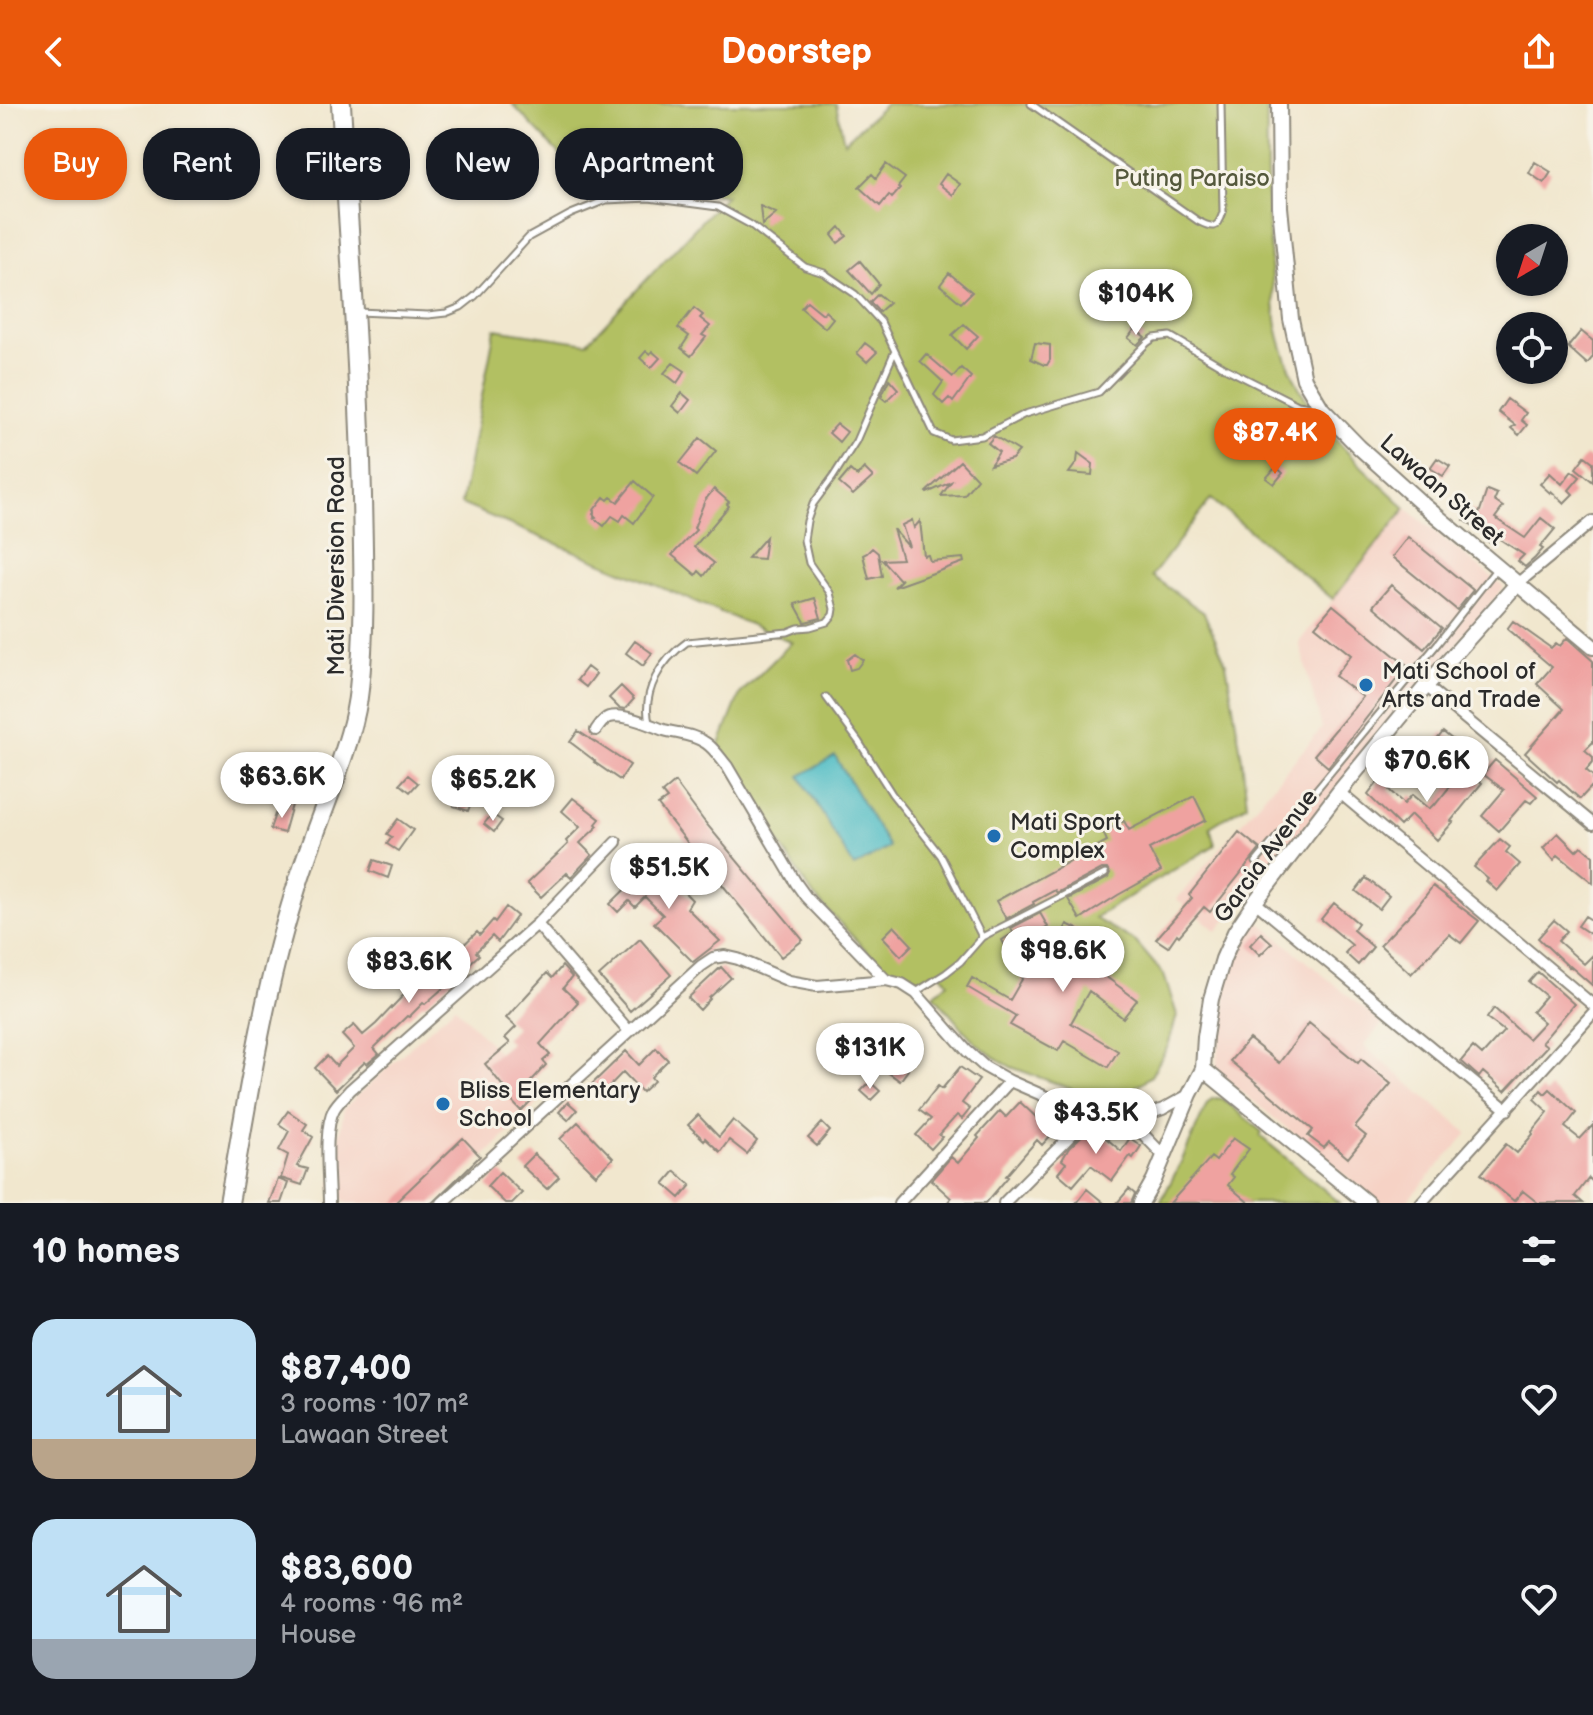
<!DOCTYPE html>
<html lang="en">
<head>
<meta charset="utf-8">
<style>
  :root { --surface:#171b24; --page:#242831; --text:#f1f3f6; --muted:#9ea1a6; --accent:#ea580c }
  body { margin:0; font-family:"Balsamiq Sans",sans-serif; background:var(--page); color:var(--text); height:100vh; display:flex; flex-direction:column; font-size:30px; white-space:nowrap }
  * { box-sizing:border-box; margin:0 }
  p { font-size:26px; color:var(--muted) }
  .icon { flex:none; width:44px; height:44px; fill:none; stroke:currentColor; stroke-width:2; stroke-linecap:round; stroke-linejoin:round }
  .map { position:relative; height:1099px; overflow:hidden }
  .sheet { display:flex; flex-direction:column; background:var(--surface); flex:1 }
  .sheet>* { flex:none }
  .banner { position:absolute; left:24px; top:24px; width:800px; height:72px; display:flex; gap:16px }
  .needle { width:52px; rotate:219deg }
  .controls { position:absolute; left:1496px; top:120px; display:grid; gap:16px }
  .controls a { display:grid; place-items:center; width:72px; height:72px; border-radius:50%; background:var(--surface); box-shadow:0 2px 6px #0004; font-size:40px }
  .price { position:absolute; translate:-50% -68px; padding:0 18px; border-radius:28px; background:#fff; color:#222; font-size:26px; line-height:52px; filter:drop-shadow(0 2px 4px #0008) }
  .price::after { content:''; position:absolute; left:50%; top:48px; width:24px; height:18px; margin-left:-12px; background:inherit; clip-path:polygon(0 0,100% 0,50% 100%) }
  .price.selected { background:var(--accent); color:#fff }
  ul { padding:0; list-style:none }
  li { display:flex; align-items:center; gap:24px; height:200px; padding:0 32px }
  li span { display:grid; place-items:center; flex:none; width:224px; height:160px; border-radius:24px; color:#555 }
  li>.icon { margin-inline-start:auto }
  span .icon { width:96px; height:96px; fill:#fffc; stroke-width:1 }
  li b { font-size:34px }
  h2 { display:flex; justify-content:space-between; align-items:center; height:96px; padding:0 32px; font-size:34px }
  .chip { padding:0 28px; border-radius:32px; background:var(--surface); box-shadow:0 2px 6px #0004; font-size:28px; line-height:72px }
  .chip.selected { background:var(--accent); color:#fff }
  header { display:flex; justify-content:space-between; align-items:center; height:104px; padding:0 32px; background:var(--accent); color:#fff; font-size:36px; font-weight:700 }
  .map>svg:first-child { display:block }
  .built { fill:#f6d2c5 }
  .green { fill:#b2c062; stroke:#6e7646; stroke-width:2 }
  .water { fill:#4dbcc4; stroke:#3c7478; stroke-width:2 }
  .building { fill:#efa2a0 }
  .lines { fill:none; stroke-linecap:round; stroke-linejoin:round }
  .lane-casing { stroke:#8e897c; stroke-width:9 }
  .street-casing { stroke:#8e897c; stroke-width:14 }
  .secondary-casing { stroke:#8e897c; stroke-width:18 }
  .highway-casing { stroke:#8e897c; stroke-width:22 }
  .lane { stroke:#fff; stroke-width:5 }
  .street { stroke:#fff; stroke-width:10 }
  .secondary { stroke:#fff; stroke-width:14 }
  .highway { stroke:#fff; stroke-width:18 }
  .poi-dot { fill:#1f6fb2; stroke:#f7f3e8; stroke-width:3 }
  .labels { text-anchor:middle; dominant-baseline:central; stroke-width:6; stroke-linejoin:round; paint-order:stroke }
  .park-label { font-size:24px; fill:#54583c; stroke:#f7f3e8 }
  .street-label { font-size:24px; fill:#2b2b2b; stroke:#f7f3e8 }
  .poi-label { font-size:24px; fill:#2b2b2b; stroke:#f7f3e8; text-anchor:start }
</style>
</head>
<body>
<header><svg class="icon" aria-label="back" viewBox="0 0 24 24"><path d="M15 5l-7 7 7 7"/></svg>Doorstep<svg class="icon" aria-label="share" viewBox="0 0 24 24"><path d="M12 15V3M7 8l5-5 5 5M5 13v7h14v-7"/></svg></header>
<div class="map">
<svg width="1593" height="1099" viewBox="0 0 1593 1099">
  <rect width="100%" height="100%" fill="#f7f3e8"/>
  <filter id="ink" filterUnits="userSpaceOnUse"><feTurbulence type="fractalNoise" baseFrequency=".0125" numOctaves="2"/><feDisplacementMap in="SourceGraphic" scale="16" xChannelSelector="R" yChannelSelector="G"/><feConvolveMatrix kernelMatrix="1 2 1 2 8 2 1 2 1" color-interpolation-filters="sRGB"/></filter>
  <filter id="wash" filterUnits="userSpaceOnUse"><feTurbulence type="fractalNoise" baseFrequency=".006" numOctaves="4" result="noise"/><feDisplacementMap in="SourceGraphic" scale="32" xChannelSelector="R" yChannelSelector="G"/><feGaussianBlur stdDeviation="1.8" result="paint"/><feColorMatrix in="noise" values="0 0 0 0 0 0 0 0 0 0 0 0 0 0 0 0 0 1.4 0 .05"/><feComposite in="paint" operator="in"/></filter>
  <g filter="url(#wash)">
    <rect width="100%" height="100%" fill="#f1e7ce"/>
    <path class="built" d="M1406 404 1504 483 1217 827 1177 795 1322 624 1299 538Z
      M1257 816 1382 920 1364 942 1468 1029 1405 1099H1380L1216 967 1232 848Z
      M455 902 542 996 436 1099H347L331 1083 344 1004Z"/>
    <path class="green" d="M512 0H836L844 38 886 0H1267C1266 54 1267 107 1271 160 1273 178 1273 197 1276 215 1279 238 1291 271 1303 290 1328 334 1369 370 1406 404L1333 495 1211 395 1152 472 1204 509 1226 559 1242 655 1247 700 1210 723 1215 741 1094 814 1136 838 1164 871 1177 911 1168 942 1151 972 1124 991H1088L1011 963 993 952 976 939 961 923 934 891 948 878 938 867 921 876 885 866 813 791 718 645 740 590 792 538 461 400 495 225 587 239 726 91 582 74Z
      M1217 994 1223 995 1262 1028 1260 1032 1340 1099H1160L1182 1056 1207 1000 1212 995Z"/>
    <path class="water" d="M835 652 889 743 854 763 800 672Z"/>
    <g id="blocks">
      <path class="building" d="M1535 58 1551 68 1544 79 1529 69Z
        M886 60 905 74 898 83 900 85 892 94 889 91 880 102 859 83 872 70 876 74Z
        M946 70 960 80 953 91 939 80Z
        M760 102 776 109 762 121Z
        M840 123 847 132 838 139 832 131Z
        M860 157 879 180 871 190 849 166Z
        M949 169 972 188 961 199 940 181Z
        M878 190 889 199 879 208 870 198Z
        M807 197 823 210 825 207 833 214 825 224 801 204Z
        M694 204 703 211 700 214 710 222 702 231 706 233 691 252 681 244 689 232 678 224Z
        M964 220 978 232 966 245 952 231Z
        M1135 225 1145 233 1137 241 1128 234Z
        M1581 227 1593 237V253L1587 260 1568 243Z
        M865 239 877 248 867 258 857 249Z
        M1035 239 1050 241V256L1047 261H1044L1031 255Z
        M646 247 650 250 652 247 660 254 651 264 640 254Z
        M926 250 953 273 961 264 971 273 953 298 949 294 943 300 934 291 943 278 920 257Z
        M673 259 685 267 677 279 664 269Z
        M889 275 898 285 886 297 881 293Z
        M682 289 690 296 680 309 672 302Z
        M1507 295 1526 309 1521 316 1527 321 1519 331 1511 324 1515 321 1498 308Z
        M837 320 847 328 839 338 829 329Z
        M994 332 1019 347 1012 355 990 361 999 348 988 339Z
        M700 334 716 347 696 372 680 359Z
        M1078 349 1093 360 1092 371 1069 369 1077 358Z
        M1585 352 1593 358V378L1576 364Z
        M1437 354 1450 362 1443 372 1430 364Z
        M960 357 977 375 964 391 941 392 951 378 927 389 926 388Z
        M1276 363 1283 369 1274 380 1266 374Z
        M864 364 873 373 853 391 839 379 850 366 857 372Z
        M1572 367 1580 373 1569 386 1573 390 1564 399 1551 387 1550 389 1540 380 1550 369 1562 380Z
        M635 377 653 393 634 419 624 411 620 417 612 412 604 422 594 414 596 413 593 410 595 407 594 406 604 393 608 396 611 393 618 398Z
        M714 385 729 398 727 400 729 402 694 443 714 459 704 472 699 467 696 471 672 451 696 426 694 424 705 396Z
        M1487 386 1497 390 1494 397 1503 403 1495 414 1525 434 1541 414 1555 425 1540 443 1543 445 1535 454 1525 463 1518 457 1524 451 1498 434 1493 441 1483 434 1486 430 1464 416 1471 405 1479 410Z
        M912 416 914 424 920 417 924 452 928 451 930 457 963 454 964 458 894 483 902 475 900 476 882 456 902 455 893 425 909 443 902 421Z
        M766 433 763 455 748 454Z
        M1408 433 1473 486 1457 506 1392 453Z
        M872 444 878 449 882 472 869 475 863 451 867 449Z
        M1391 481 1442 524 1424 545 1373 502Z
        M815 494 821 514 805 518 795 500Z
        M1333 501 1407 562 1328 663 1314 651 1363 593 1335 572 1351 551 1315 522Z
        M1513 517 1551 544 1556 539 1560 542 1567 534 1593 557V638L1585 646 1593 653V658L1586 666 1593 672V681L1580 695 1559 676 1557 678 1525 649 1564 605 1537 580 1552 563 1507 525Z
        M635 537 652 549 643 562 626 549Z
        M855 550 863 556 857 564 850 566 847 556Z
        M587 563 596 570 586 583 577 576Z
        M621 582 634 595 625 605 619 604 609 594Z
        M578 627 630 661 620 676 594 658 595 657 570 638Z
        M1443 628 1467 647 1452 666 1428 647Z
        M1495 656 1537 692 1531 699 1526 696 1499 727 1482 712 1504 686 1483 670Z
        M1464 665 1482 679 1451 717 1453 718 1437 736 1411 711 1400 722 1368 691 1385 669 1396 677 1389 686 1404 700 1412 691 1429 705 1434 700 1435 701Z
        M408 671 418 679 410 688 400 680Z
        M675 678 704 717 803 836 781 853 717 774 716 775 658 701 667 695 662 689Z
        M457 691 472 696 468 707 454 702Z
        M1194 692 1206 716 1149 745 1161 767 1118 791 1080 815 1068 795 1108 774 1110 770 1107 765H1102L1057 789 1055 786 1033 798 1034 800 1006 815 996 797 1107 737 1103 728 1124 717 1129 726Z
        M294 694 284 729 270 725 275 710 280 711Z
        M573 694 600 715 596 720 598 722 580 739 592 751 571 773 567 769 541 793 527 779 568 740 566 737 580 723 562 707Z
        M492 710 502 717 494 728 484 720Z
        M398 715 413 726 398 747 387 740 392 733 387 730Z
        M1239 728 1260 745 1210 808 1204 803 1179 832 1177 830 1168 843 1156 835 1192 794 1189 791Z
        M1558 729 1576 747 1581 742 1593 752V779L1558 751 1554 756 1543 744Z
        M1500 735 1510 743 1506 748 1520 760 1497 787 1486 777 1488 775 1474 763Z
        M374 756 392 762 388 774 370 767Z
        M654 757 692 796 687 804 720 837 693 858 654 819 663 811 645 793 635 803 629 797 618 808 610 800Z
        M1366 774 1389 792 1379 805 1356 787Z
        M1433 782 1479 817 1461 839 1449 830 1411 870 1380 841 1415 805Z
        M1334 799 1358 819 1353 826 1373 843 1358 861 1345 849 1352 841 1321 815Z
        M506 803 517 812 498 838 492 832 476 848 479 851 469 860 467 858 457 872 425 900 423 899 409 913 407 912 374 944 379 950 367 960 365 958 336 986 315 964 327 952 336 962 354 944 342 931 354 921 363 931 376 920 415 879 418 882 436 865 439 869 451 853 477 828 480 831 493 816 495 818Z
        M1040 809 1048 823 1008 847 1002 836 1013 829 1011 824Z
        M1585 812 1593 817V832L1578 822Z
        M1554 816 1567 827 1558 837 1584 860 1593 851V882L1570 862 1569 863 1538 834Z
        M1067 820 1109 840 1097 866 1137 896 1123 914 1089 887 1071 919 1118 947 1108 963 1064 937 1058 947 1010 921 1016 912 967 883 972 874 1010 896 1032 858 1034 859 1051 828 1058 839Z
        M894 822 912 841 901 852 883 833Z
        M1261 829 1272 839 1260 851 1250 841Z
        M640 835 671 871 630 907 599 872Z
        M562 862 572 873 563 884 578 898 540 940 550 951 543 957 546 961 523 986 532 996 521 1007 504 989 506 986 485 960 510 939 505 934 516 923 506 914 547 869 552 874Z
        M721 863 731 874 709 894 710 895 700 906 688 894Z
        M1538 868 1574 900 1542 938 1547 942 1505 987 1483 968 1479 973 1461 957 1473 943 1482 951 1504 927 1487 914 1494 904 1528 935 1544 918 1532 908 1546 892 1529 878Z
        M1309 919 1358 959 1361 955 1391 980 1355 1023 1366 1032 1348 1054 1329 1038 1324 1044 1308 1032 1313 1026 1230 957 1249 935 1279 959Z
        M656 944 668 956 651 973 654 977 642 988 623 968 599 993 588 984 626 947 639 961Z
        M891 952 908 966 900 977 882 964Z
        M960 963 979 976 962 999 970 1005 962 1015 957 1011 939 1031 942 1033 931 1045 916 1031 931 1015 919 1006 938 982 942 985Z
        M870 978 880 987 871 996 861 987Z
        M1550 985 1576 1009 1565 1023 1580 1035 1593 1021V1078L1589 1074 1575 1092 1583 1099H1538L1523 1087 1514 1097 1481 1070 1506 1040 1517 1049 1533 1030 1532 1028 1548 1008 1534 995 1541 986 1545 990Z
        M568 998 577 1006 568 1016 559 1008Z
        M1020 998 1053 1029 1042 1041 1037 1036 1006 1072 1008 1073 986 1099H947L951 1094 931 1076 951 1053 958 1059 979 1034 977 1032 1000 1007 1006 1013Z
        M288 1007 307 1020 303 1026 313 1033 297 1062 308 1065 302 1081 281 1074 288 1051 279 1046 289 1027 279 1020Z
        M698 1011 719 1033 733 1016 757 1037 747 1050 729 1036 720 1048 705 1034 704 1036 688 1021Z
        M578 1018 613 1054 596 1071 560 1035Z
        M822 1019 830 1027 817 1042 808 1034Z
        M1092 1022 1121 1047 1130 1034 1141 1042 1133 1054 1130 1052 1112 1077 1091 1061 1073 1082 1058 1069 1066 1059 1062 1056 1069 1044Z
        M463 1034 480 1052 464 1068 432 1099H395Z
        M1233 1034 1249 1045 1230 1070 1234 1073 1228 1081 1249 1099H1170L1211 1053 1216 1057Z
        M534 1050 559 1073 547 1085 522 1062Z
        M675 1067 691 1081 680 1094 664 1080Z
        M500 1068 522 1089 512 1099H505L487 1082Z
        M278 1075 288 1079 281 1099H269Z
        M1087 1085 1104 1099H1076Z
        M1129 1085 1135 1090 1131 1099H1117Z"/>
    </g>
  </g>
  <g filter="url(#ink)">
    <use href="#blocks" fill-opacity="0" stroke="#8e897c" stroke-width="2"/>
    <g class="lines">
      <defs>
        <path id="lane" d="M1031 0 1198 117C1213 125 1218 125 1223 108L1221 0
          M358 208 428 211 446 209 461 203 475 192 529 133 571 110 606 96 649 94 718 103 751 121 805 163 824 169 855 190 881 218 934 329 951 336 982 332 1025 310 1099 288 1147 239 1154 234 1170 232 1223 263 1298 301 1317 304
          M826 593 859 638 892 690 941 752 982 833
          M649 619C642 587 661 556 687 538L788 528 798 524 810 523 827 518 833 511 834 505 830 489 809 459 804 436 807 417 813 400 833 373 856 337 894 249
          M1256 758 1438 539 1497 464
          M916 888 946 869 960 858 982 833 1105 770"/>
        <path id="street" d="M1517 480 1593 417
          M1426 582 1593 720
          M596 626C600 621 603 615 609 613 625 609 649 621 664 626 678 630 693 630 706 639 715 645 720 654 727 662L796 779 806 793 886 876
          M1339 688 1593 901
          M1255 798 1507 1006
          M537 820 629 927
          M1123 1019 1163 1005 1190 990
          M329 1099C329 1075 323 1025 334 1005 338 998 345 992 350 986L537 820 616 738
          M442 1099 701 862 713 854 725 852 738 855 789 877 817 882 886 876 902 880 916 889 967 947 985 963 1010 977 1090 1012 1132 1022 1143 1030 1164 1052
          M899 1099 1010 977
          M1004 1099 1090 1012
          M1421 1099 1593 909"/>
        <path id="secondary" d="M1279 0 1280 103 1291 215 1304 275 1322 305 1359 343 1420 398 1593 543
          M1203 965 1367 1099
          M1141 1099 1154 1076 1190 990 1203 965 1205 933 1211 895 1223 855 1235 828 1255 798 1339 688 1426 582 1517 480"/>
        <path id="highway" d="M229 1099C247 998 262 896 292 798 304 755 321 714 336 672 346 644 356 615 359 585 366 521 363 456 362 392 359 261 349 131 341 0"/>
      </defs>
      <use href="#lane" class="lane-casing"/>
      <use href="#street" class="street-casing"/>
      <use href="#secondary" class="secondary-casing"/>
      <use href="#highway" class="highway-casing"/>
      <use href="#lane" class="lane"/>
      <use href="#street" class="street"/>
      <use href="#secondary" class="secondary"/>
      <use href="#highway" class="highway"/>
    </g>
  </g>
  <g class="poi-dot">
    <circle cx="1366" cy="581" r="8"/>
    <circle cx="994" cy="732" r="8"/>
    <circle cx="443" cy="1000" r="8"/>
  </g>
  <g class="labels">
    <g class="park-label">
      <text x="1192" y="74">Puting Paraiso</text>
    </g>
    <g class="street-label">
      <text transform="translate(1442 386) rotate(41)">Lawaan Street</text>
      <text transform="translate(336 462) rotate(-90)">Mati Diversion Road</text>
      <text transform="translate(1266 752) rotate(-54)">Garcia Avenue</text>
    </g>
    <g class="poi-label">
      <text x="1382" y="567">Mati School of<tspan x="1382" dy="28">Arts and Trade</tspan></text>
      <text x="1010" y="718">Mati Sport<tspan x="1010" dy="28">Complex</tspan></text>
      <text x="459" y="986">Bliss Elementary<tspan x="459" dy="28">School</tspan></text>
    </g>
  </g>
</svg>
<div class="controls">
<a><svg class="needle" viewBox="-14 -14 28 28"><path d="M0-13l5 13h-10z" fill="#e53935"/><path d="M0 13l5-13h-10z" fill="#9ea1a6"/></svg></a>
<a><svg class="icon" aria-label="locate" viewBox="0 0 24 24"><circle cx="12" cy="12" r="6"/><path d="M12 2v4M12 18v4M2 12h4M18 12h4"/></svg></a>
</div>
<b class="price" style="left:1136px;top:233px">$104K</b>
<b class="price selected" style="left:1275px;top:372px">$87.4K</b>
<b class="price" style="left:1427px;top:700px">$70.6K</b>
<b class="price" style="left:282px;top:716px">$63.6K</b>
<b class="price" style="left:493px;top:719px">$65.2K</b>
<b class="price" style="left:669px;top:807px">$51.5K</b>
<b class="price" style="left:1063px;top:890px">$98.6K</b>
<b class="price" style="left:409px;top:901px">$83.6K</b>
<b class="price" style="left:870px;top:987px">$131K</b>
<b class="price" style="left:1096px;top:1052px">$43.5K</b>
<div class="banner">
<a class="chip selected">Buy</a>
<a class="chip">Rent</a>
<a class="chip">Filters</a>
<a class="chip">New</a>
<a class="chip">Apartment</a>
</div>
</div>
<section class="sheet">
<h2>10 homes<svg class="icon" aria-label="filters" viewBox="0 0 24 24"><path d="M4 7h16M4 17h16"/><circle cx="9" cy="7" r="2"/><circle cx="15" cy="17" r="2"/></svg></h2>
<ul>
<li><span style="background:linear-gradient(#bfe0f5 75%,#b9a48a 0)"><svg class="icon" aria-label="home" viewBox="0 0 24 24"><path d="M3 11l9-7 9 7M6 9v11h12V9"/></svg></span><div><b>$87,400</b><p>3 rooms · 107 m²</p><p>Lawaan Street</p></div><svg class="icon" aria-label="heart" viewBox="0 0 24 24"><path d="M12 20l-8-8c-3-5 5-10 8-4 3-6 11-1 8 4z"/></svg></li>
<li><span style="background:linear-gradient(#bfe0f5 75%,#9aa5b1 0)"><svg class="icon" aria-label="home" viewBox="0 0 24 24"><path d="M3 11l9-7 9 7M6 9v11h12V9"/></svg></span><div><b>$83,600</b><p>4 rooms · 96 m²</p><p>House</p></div><svg class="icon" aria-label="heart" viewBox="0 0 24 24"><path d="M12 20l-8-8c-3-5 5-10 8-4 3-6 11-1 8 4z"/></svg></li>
</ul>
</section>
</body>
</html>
